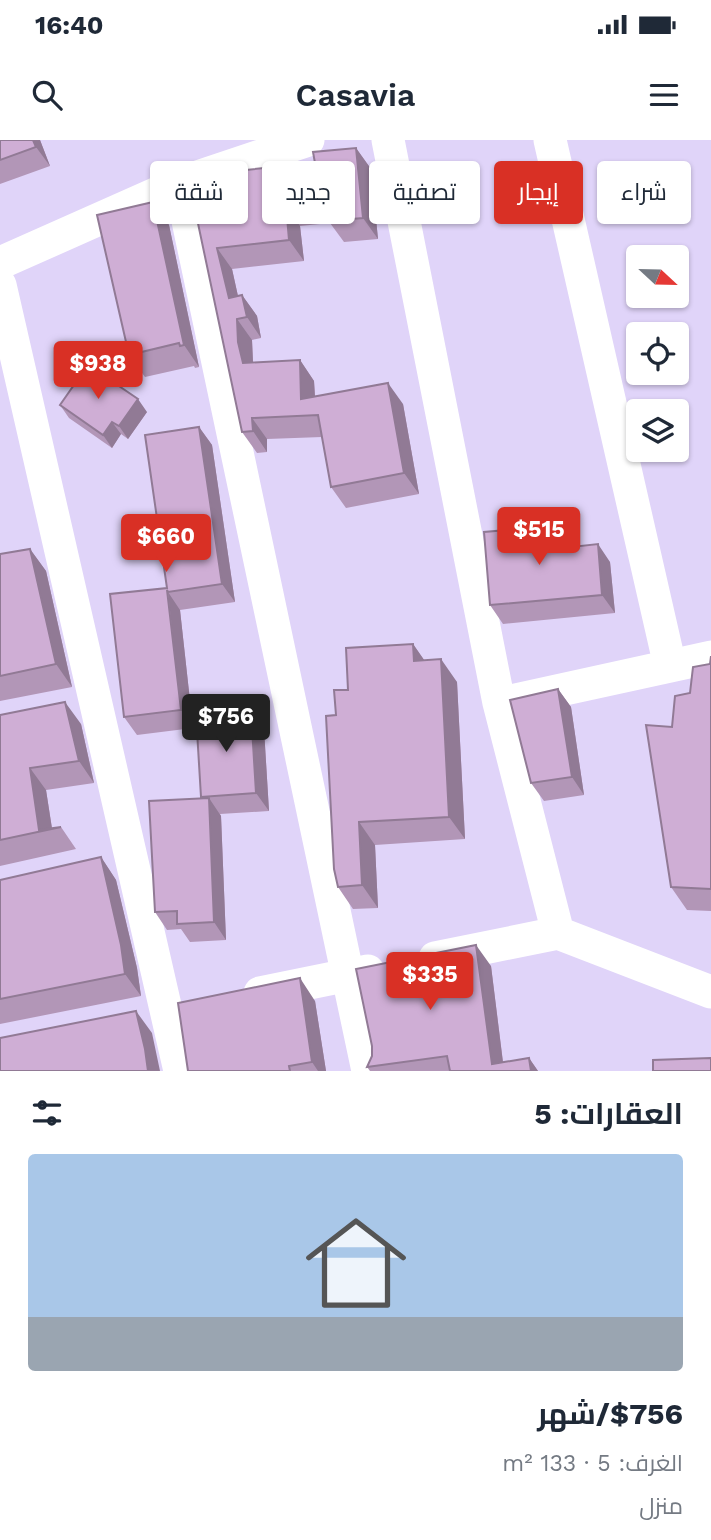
<!DOCTYPE html>
<html lang="ar">
<head>
<meta charset="utf-8">
<style>
  :root { --surface:#fff; --page:#f2f2f3; --text:#1f2937; --muted:#747a83; --accent:#d93025 }
  body { margin:0; font-family:"Work Sans",Cairo,sans-serif; background:var(--page); color:var(--text); direction:rtl; height:100vh; display:flex; flex-direction:column; font-size:26px; white-space:nowrap }
  * { box-sizing:border-box; margin:0 }
  p { font-size:23px; color:var(--muted) }
  .icon { flex:none; width:38px; height:38px; fill:none; stroke:currentColor; stroke-width:2; stroke-linecap:round; stroke-linejoin:round }
  .map { position:relative; height:931px; overflow:hidden; direction:ltr }
  .details { display:flex; flex-direction:column; background:var(--surface); flex:1 }
  .details>* { flex:none }
  .top-card { position:absolute; left:21px; top:21px; width:670px; height:63px; direction:rtl; display:flex; gap:14px }
  .needle { width:46px; rotate:112deg }
  .fabs { position:absolute; left:626px; top:105px; display:grid; gap:14px }
  .fabs a { display:grid; place-items:center; width:63px; height:63px; border-radius:7px; background:var(--surface); box-shadow:0 2px 5px #0004; font-size:35px }
  .price { position:absolute; translate:-50% -60px; padding:0 16px; border-radius:7px; background:var(--accent); color:#fff; font-size:23px; line-height:46px; filter:drop-shadow(0 2px 4px #0008) }
  .price::after { content:''; position:absolute; left:50%; top:42px; width:21px; height:16px; margin-left:-10px; background:inherit; clip-path:polygon(0 0,100% 0,50% 100%) }
  .price.active { background:#222; color:#fff }
  ul { padding:0; list-style:none }
  li { display:grid; align-content:center; gap:14px; height:371px; padding:0 28px }
  li span { display:grid; place-items:center; height:217px; border-radius:7px; color:#555 }
  li>.icon { margin-inline-start:auto }
  span .icon { width:126px; height:126px; fill:#fffc; stroke-width:1 }
  li b { font-size:30px }
  h2 { display:flex; justify-content:space-between; align-items:center; height:84px; padding:0 28px; font-size:30px }
  .chip { padding:0 24px; border-radius:7px; background:var(--surface); box-shadow:0 2px 5px #0004; font-size:24px; line-height:63px }
  .chip.active { background:var(--accent); color:#fff }
  .status { display:flex; justify-content:space-between; align-items:center; height:49px; padding:0 35px; background:var(--surface); direction:ltr }
  .status svg { height:19px; fill:currentColor }
  header { display:flex; justify-content:space-between; align-items:center; height:91px; padding:0 28px; background:var(--surface); font-size:32px; font-weight:600 }
  .map>svg:first-child { display:block }
  .lines { fill:none; stroke-linecap:round; stroke-linejoin:round }
  .minor { stroke:#fff; stroke-width:33 }
  .wall { fill:#b296b7 }
  .shaded-wall { fill:#917a95 }
  .building { fill:#cfaed5; stroke:#917a95; stroke-width:2 }
</style>
</head>
<body>
<div class="status"><b>16:40</b><svg viewBox="0 0 49 12"><path d="M0 12V9h3v3zM5 12V6h3v6zM10 12V3h3v9zM15 12V0h3v12zM26 1h20v11H26zM47 4h2v5h-2z"/></svg></div>
<header><svg class="icon" aria-label="menu" viewBox="0 0 24 24"><path d="M4 6h16M4 12h16M4 18h16"/></svg>Casavia<svg class="icon" aria-label="search" viewBox="0 0 24 24"><circle cx="10" cy="10" r="6"/><path d="M15 15l6 6"/></svg></header>
<div class="map">
<svg width="711" height="931" viewBox="0 0 711 931">
  <rect width="100%" height="100%" fill="#e0d4f9"/>
  <g class="lines">
    <path class="minor" d="M388 0 499 563 558 793
      M550 0 670 526
      M180 43 368 931
      M0 123 180 43 308 0
      M0 145 180 931
      M515 560 711 517
      M435 818 558 793 711 852
      M260 853 368 831"/>
  </g>
  <path class="wall" d="M0 0H40L50 26 0 44Z
    M356 8 371 29 378 99 344 102 330 83 300 86 304 121 232 129 238 156 242 155 257 176 261 198 252 200 253 223 300 220 314 241 315 256 403 264 419 354 346 368 331 347 322 297 267 299V312L257 313 242 292 192 55 315 23Z
    M153 62 169 85 199 227 195 228 194 226 145 237 129 215Z
    M60 265 147 272 128 299 121 294 112 308 69 278Z
    M199 287 212 305 235 462 180 470 193 588 137 595 124 577 167 448Z
    M574 403V407L610 422 615 473 503 484 490 465Z
    M30 409 46 431 72 547 0 561V414Z
    M413 504 424 520 457 542 465 699 375 705 378 768 353 769 338 747 348 550Z
    M711 516V771L687 770 671 747 672 587 690 553 710 524Z
    M558 549 571 567 584 655 544 661 531 643Z
    M0 575 81 584 94 643 46 650 52 688 61 687 76 709 0 726Z
    M264 589 269 671 220 674 221 676 226 800 190 802 181 789 167 790 155 772 202 658 201 657Z
    M101 717 116 740 137 828 141 856 0 884V740Z
    M491 826 503 922 529 918 538 931H370L367 927Z
    M315 861 326 931H188Z"/>
  <path class="shaded-wall" d="M33 0H40L50 26 36 7Z
    M356 8 371 29 378 99 363 78Z
    M153 62 169 85 199 227 184 205Z
    M286 65 300 86 304 121 289 100Z
    M217 108 232 129 243 179 229 158Z
    M242 155 257 176 261 198 247 177Z
    M237 179 252 200 253 223H243L238 202Z
    M300 220 314 241 316 275 301 259Z
    M388 243 403 264 419 354 404 333Z
    M138 259 147 272 128 299 119 286Z
    M252 278 267 299V312L253 291Z
    M112 282 121 294 112 308 103 295Z
    M199 287 212 305 235 462 222 444Z
    M561 385 574 403 576 426 563 408Z
    M598 404 610 422 615 473 602 455Z
    M30 409 46 431 72 547 56 524Z
    M168 452 180 470 193 588 181 570Z
    M413 504 429 527 414 521Z
    M441 519 457 542 465 699 449 677Z
    M558 549 571 567 584 655 572 637Z
    M65 562 81 584 94 643 79 621Z
    M251 571 264 589 269 671 256 653Z
    M30 628 46 650 52 689 39 690Z
    M209 658 221 676 226 800 214 782Z
    M359 682 375 705 378 768 362 745Z
    M101 717 116 740 137 828 141 856 125 834Z
    M476 805 491 826 504 931 492 924Z
    M300 838 315 861 326 931H318L312 922Z
    M136 871 152 893 160 931H148Z
    M529 918 538 931H531Z"/>
  <path class="building" d="M0 0H33L36 7 0 20Z
    M356 8 363 78 329 81 327 61 286 65 289 100 217 108 229 158 242 155 247 177 237 179 238 202 243 223 300 220 301 259 388 243 404 333 331 347 318 275 252 278 253 291 242 292 192 55 207 51 205 34 315 23 313 12Z
    M153 62 184 205 180 206 179 203 129 215 97 75Z
    M88 225 138 259 119 286 112 282 103 295 60 265Z
    M199 287 222 444 168 452 167 450 181 570 124 577 110 454 167 448 145 295Z
    M561 385 563 408 598 404 602 455 490 465 484 392Z
    M30 409 56 524 0 536V414Z
    M413 504 414 521 441 519 449 677 359 682 362 745 338 747 334 729 326 576 336 575 334 550H348L346 508Z
    M711 516V749L671 747 646 585 672 587 675 556 690 553 693 527 710 524Z
    M558 549 572 637 531 643 510 560Z
    M65 562 79 621 30 628 39 690 61 687 0 700V575Z
    M251 571 256 653 201 657 196 574Z
    M209 658 214 782 177 784V771L155 772 149 661Z
    M101 717 121 805 125 834 0 859V740Z
    M476 805 492 924 529 918 531 931H450L447 916 367 927 372 916V906L356 829Z
    M300 838 312 922 289 926 290 931H188L178 863Z
    M136 871 145 909 148 931H0V898Z
    M711 918V931H653V920Z"/>
</svg>
<div class="fabs">
<a><svg class="needle" viewBox="-14 -14 28 28"><path d="M0-13l5 13h-10z" fill="#e53935"/><path d="M0 13l5-13h-10z" fill="#747a83"/></svg></a>
<a><svg class="icon" aria-label="locate" viewBox="0 0 24 24"><circle cx="12" cy="12" r="6"/><path d="M12 2v4M12 18v4M2 12h4M18 12h4"/></svg></a>
<a><svg class="icon" aria-label="layers" viewBox="0 0 24 24"><path d="M12 4l9 5-9 5-9-5zM3 14l9 5 9-5"/></svg></a>
</div>
<b class="price" style="left:98px;top:261px">$938</b>
<b class="price" style="left:539px;top:427px">$515</b>
<b class="price" style="left:166px;top:434px">$660</b>
<b class="price active" style="left:226px;top:614px">$756</b>
<b class="price" style="left:430px;top:872px">$335</b>
<div class="top-card">
<a class="chip">شراء</a>
<a class="chip active">إيجار</a>
<a class="chip">تصفية</a>
<a class="chip">جديد</a>
<a class="chip">شقة</a>
</div>
</div>
<section class="details">
<h2>العقارات: 5<svg class="icon" aria-label="filters" viewBox="0 0 24 24"><path d="M4 7h16M4 17h16"/><circle cx="9" cy="7" r="2"/><circle cx="15" cy="17" r="2"/></svg></h2>
<ul>
<li><span style="background:linear-gradient(#a9c7e8 75%,#9aa5b1 0)"><svg class="icon" aria-label="home" viewBox="0 0 24 24"><path d="M3 11l9-7 9 7M6 9v11h12V9"/></svg></span><div><b>$756/شهر</b><p>الغرف: 5 · 133 m²</p><p>منزل</p></div></li>
</ul>
</section>
</body>
</html>
